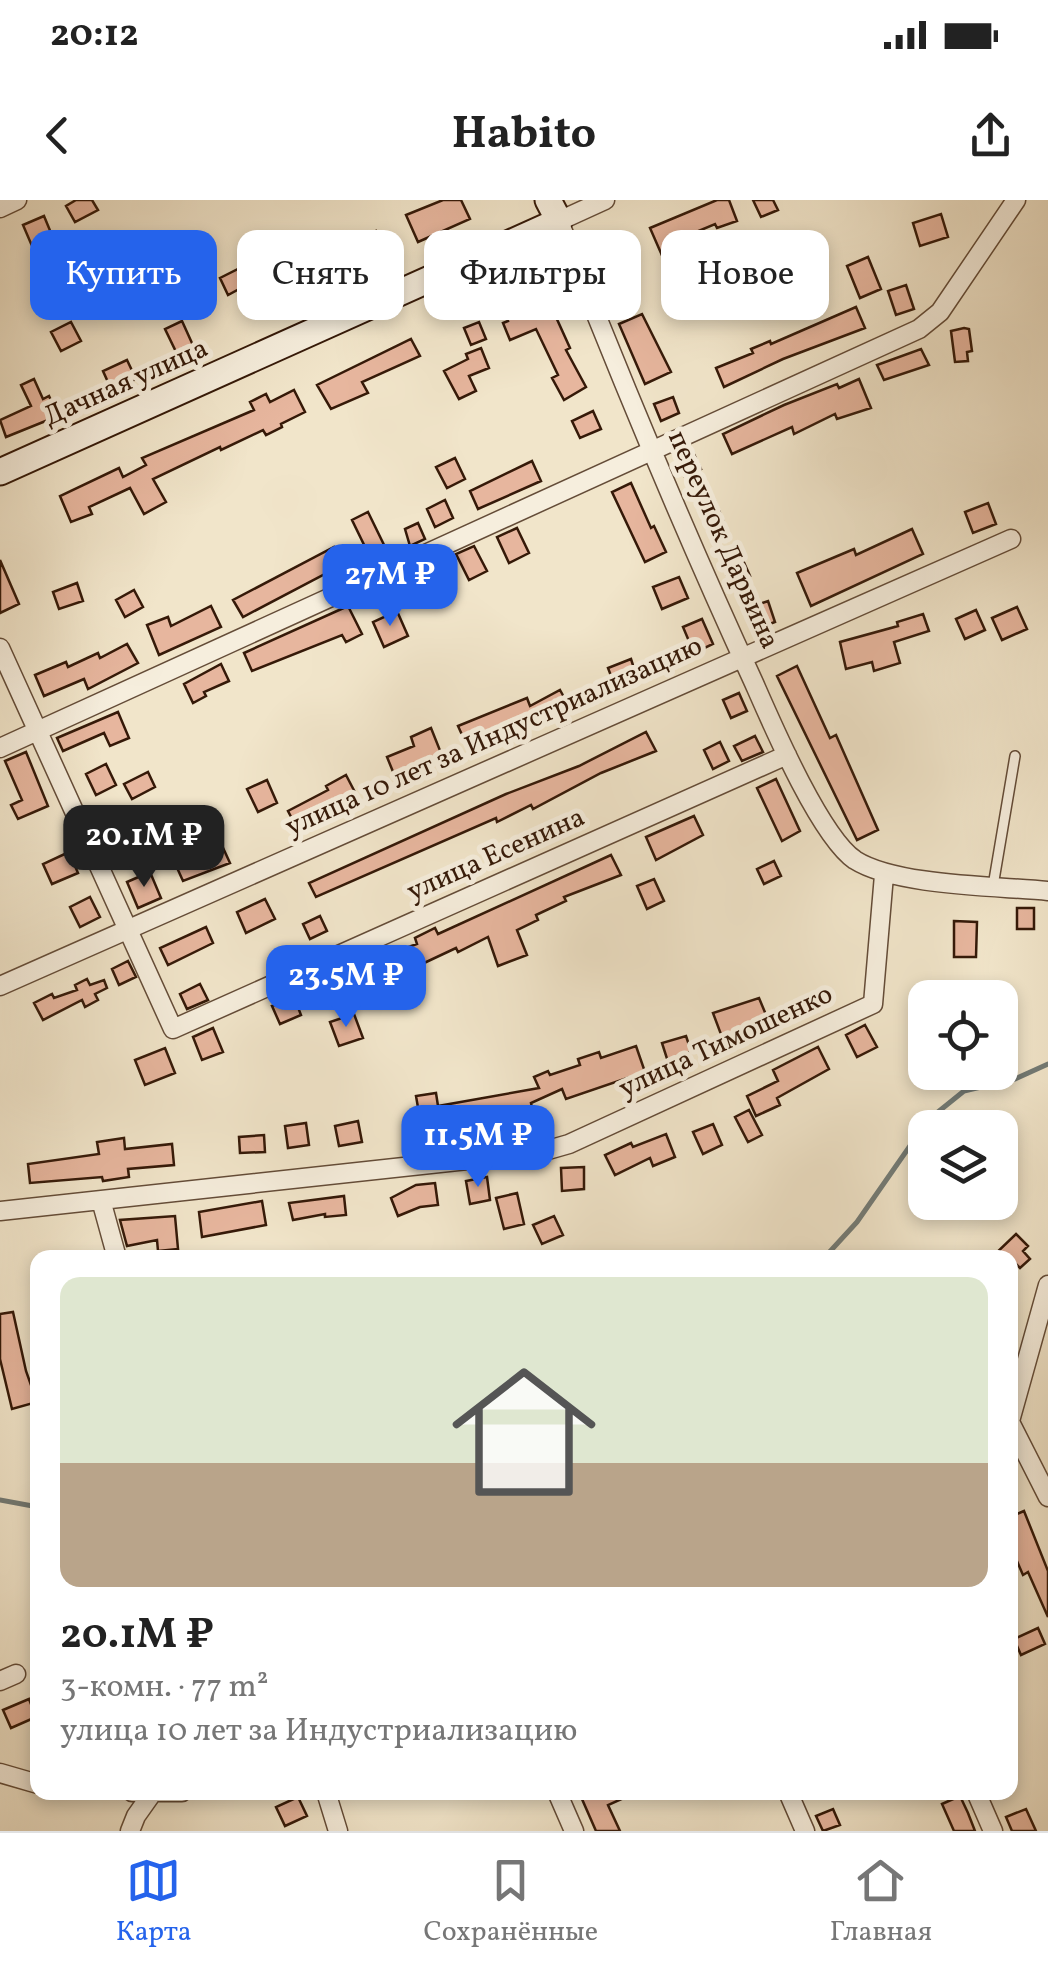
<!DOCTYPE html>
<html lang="ru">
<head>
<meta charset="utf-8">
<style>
  :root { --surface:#fff; --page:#f2f2f2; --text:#222; --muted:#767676; --line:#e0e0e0; --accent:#2563eb }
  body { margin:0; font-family:Vollkorn,serif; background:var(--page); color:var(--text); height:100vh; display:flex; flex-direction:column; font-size:38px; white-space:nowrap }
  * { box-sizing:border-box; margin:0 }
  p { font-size:32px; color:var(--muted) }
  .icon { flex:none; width:55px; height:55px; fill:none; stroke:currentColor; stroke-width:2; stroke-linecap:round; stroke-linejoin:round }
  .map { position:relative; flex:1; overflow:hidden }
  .drawer { position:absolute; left:30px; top:1050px; width:988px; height:550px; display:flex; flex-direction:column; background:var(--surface); border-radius:20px; box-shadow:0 5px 15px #0003 }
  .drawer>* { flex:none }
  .hud { position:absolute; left:30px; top:30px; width:990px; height:90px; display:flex; gap:20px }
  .controls { position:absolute; left:908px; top:780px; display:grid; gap:20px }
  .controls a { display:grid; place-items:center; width:110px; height:110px; border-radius:20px; background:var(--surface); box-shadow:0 5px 15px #0003; font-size:50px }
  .price { position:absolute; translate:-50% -85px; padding:0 22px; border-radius:20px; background:var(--accent); color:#fff; font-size:32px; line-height:65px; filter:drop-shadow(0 2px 5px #0008) }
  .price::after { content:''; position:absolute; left:50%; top:60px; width:30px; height:22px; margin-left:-15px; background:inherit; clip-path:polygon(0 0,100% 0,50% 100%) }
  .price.on { background:#222; color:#fff }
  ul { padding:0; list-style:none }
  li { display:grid; align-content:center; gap:20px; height:530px; padding:0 30px }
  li+li { border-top:2px solid var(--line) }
  li span { display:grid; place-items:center; height:310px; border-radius:20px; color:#555 }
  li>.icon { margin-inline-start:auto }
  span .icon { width:180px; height:180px; fill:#fffc; stroke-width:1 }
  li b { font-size:42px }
  .chip { padding:0 35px; border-radius:20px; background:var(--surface); box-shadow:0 5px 15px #0003; font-size:35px; line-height:90px }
  .chip.on { background:var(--accent); color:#fff }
  .status { display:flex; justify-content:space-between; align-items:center; height:70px; padding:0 50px; background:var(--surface); direction:ltr }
  .status svg { height:28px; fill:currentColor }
  header { display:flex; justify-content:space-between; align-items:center; height:130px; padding:0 30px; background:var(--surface); font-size:45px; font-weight:700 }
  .dock { display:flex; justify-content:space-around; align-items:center; height:140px; border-top:2px solid var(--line); background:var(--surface); font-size:28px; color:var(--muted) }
  .dock a { display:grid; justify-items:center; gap:5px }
  .dock .on { color:var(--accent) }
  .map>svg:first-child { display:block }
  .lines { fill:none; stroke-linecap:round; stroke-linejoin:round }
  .stream { stroke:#737b76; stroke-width:5 }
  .building { fill:#e7b69e; stroke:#351908; stroke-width:2.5 }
  .lane-casing { stroke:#644c38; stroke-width:12 }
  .street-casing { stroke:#644c38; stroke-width:21 }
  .secondary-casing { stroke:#351908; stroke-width:29 }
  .lane { stroke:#f6eedd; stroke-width:9 }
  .street { stroke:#f6eedd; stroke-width:18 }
  .secondary { stroke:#f6eedd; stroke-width:25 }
  .labels { text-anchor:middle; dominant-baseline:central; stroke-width:10; stroke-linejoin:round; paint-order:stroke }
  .street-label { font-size:28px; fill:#351908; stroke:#f6eedd }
</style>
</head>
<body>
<div class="status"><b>20:12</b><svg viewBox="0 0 49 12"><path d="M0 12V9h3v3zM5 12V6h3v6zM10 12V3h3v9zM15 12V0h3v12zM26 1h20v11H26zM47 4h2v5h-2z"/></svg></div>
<header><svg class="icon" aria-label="back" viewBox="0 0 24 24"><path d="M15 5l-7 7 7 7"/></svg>Habito<svg class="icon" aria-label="share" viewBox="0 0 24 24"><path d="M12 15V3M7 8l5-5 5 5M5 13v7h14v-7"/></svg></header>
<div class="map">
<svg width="1048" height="1631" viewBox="0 0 1048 1631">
  <rect width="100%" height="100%" fill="#f1e5ca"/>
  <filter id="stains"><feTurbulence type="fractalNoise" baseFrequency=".002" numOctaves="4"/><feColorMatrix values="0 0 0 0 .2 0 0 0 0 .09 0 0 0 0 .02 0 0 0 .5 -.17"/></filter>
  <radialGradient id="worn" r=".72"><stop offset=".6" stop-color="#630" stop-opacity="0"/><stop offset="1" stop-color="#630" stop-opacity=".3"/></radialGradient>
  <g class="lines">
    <path class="stream" d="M824 1058 857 1022 928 920 964 891 1015 879 1048 864
      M0 1300 38 1307"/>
  </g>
  <path class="building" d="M76 0H92L98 10 75 22 66 6Z
    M443 0H461L470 19 418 42 406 15Z
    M717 0H729L737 21 717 28 715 24 677 40 683 52 664 60 650 28Z
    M753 0H773L778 10 761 17Z
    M941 14 948 37 920 46 913 23Z
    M44 16 56 45 35 53 23 25Z
    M376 31 388 56 374 63 361 38Z
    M604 40 612 60 597 67 588 47Z
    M341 51 351 73 338 80 328 57Z
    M868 57 881 89 860 98 847 66Z
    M292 65 303 90 280 101 268 76Z
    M244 66 252 82 228 95 220 78Z
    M508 69 516 84 483 100 477 88 484 84 483 81Z
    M544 79 555 104 551 106 570 148 566 150 586 187 564 200 552 178 558 175 536 129 510 140 503 123 508 121 506 116 518 110 512 93Z
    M906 85 914 109 896 115 888 91Z
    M856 107 865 128 783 159 724 187 716 168 753 153 751 149 770 141 771 144Z
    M642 114 671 172 645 184 619 124Z
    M182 121 196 152 180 160 165 129Z
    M71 122 81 141 61 151 51 132Z
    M479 122 486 139 471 145 464 128Z
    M964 128 969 129 972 151 967 152 968 161 955 162 951 131Z
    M411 139 420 156 362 182 368 193 331 209 317 185Z
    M481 148 489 168 469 176 476 191 459 199 444 171 468 159 466 154Z
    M921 149 929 165 884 180 877 165Z
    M127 160 136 179 112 191 103 171Z
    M34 179 43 199 49 196 58 216 6 237 0 220 31 206 21 185Z
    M859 179 871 208 837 219 835 214 794 234 792 227 732 254 723 234 784 205 837 184 839 188Z
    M294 190 305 212 281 224 282 227 266 235 263 230 221 250 220 247 153 279 166 302 144 314 130 288 89 307 92 314 71 322 60 296 119 268 123 277 146 265 142 258 254 210 250 202 266 194 270 202Z
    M673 197 679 213 661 221 654 204Z
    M593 211 601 229 580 238 572 221Z
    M693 252 701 269 684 276 676 260Z
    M455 258 465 279 447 288 436 267Z
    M532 261 541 281 478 309 470 291Z
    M631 283 651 328 654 326 666 352 645 362 612 292Z
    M445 300 453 318 435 327 427 309Z
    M715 301 723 320 707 327 699 308Z
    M988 303 996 324 973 333 965 312Z
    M368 312 386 349 370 357 352 320Z
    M418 323 425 339 410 346 405 329Z
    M517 328 529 353 509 363 497 337Z
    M912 329 923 354 811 406 797 373 854 349 856 355Z
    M474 346 487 371 469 380 456 354Z
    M334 347 345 368 329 376 327 373 243 417 233 400Z
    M742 358 750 376 731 385 723 366Z
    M0 360 19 404 0 413Z
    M679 377 688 398 662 409 653 387Z
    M77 383 83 401 59 409 53 392Z
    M134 390 143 407 125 417 116 400Z
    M768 401 775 422 754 430 746 409Z
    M211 406 221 427 159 455 147 425 168 417 171 426Z
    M348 406 362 434 346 442 342 435 252 471 244 453Z
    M1017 407 1027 429 1002 440 992 418Z
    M976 410 985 430 965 439 956 419Z
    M397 411 408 436 384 447 373 422Z
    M923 414 929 431 894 442 900 463 874 471 872 462 846 469 840 442 898 426 897 422Z
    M702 419 713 444 694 453 683 427Z
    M127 444 138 463 88 489 84 479 44 496 35 475 66 462 68 467 98 453 100 458Z
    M631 459 638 481 616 489 608 468Z
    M221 464 229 481 204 492 206 496 193 503 184 484Z
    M797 466 830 538 836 535 878 630 857 640 777 476Z
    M560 490 570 508 554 517 550 509 468 548 458 526 527 498 530 506Z
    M739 493 747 511 731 518 723 500Z
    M118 512 129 538 110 546 104 533 63 551 57 538Z
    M431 528 443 558 396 579 387 557 414 546 411 537Z
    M646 532 656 551 601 573 533 609 531 605 497 622 496 618 316 697 309 683 506 594 579 566Z
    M755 536 763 552 742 561 734 546Z
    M720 542 729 561 713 569 704 550Z
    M26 552 48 606 18 619 11 605 22 600 5 561Z
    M106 564 116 585 96 595 86 574Z
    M148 572 155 587 132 599 124 584Z
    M346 575 359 600 299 632 288 611 328 590 326 586Z
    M776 579 800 631 782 641 757 588Z
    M267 580 277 603 258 612 247 589Z
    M694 616 703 635 656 660 646 637Z
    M131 622 140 644 116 654 107 632Z
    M219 639 230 663 183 681 174 661Z
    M69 652 78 673 52 684 43 664Z
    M611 655 621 675 564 697 566 701 536 715 538 720 517 730 527 755 498 766 488 737 458 752 456 748 405 772 389 777 388 774 360 786 352 767 417 744 415 738 435 728 438 734Z
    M774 661 781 676 764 684 757 669Z
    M150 672 161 698 138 708 127 682Z
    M654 679 664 701 647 709 637 686Z
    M90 697 100 717 80 727 70 707Z
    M265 699 275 719 246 733 237 712Z
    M1017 708H1034V729H1017Z
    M320 716 327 731 310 739 303 724Z
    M954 721 977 722 976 757H954Z
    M206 727 213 743 168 765 160 748Z
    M128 761 136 777 119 785 112 769Z
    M87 779 90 785 104 780 107 788 95 794 98 800 85 807 82 800 43 820 34 803 52 794 54 798 77 790 75 785Z
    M200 784 208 800 187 809 180 794Z
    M294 797 301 815 280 824 272 806Z
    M759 798 772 829 725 845 713 813Z
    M354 814 363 838 339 846 330 822Z
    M865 825 877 847 857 857 846 835Z
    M213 828 223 852 202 860 193 837Z
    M686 836 691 851 682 856 684 860 669 865 662 843Z
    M636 846 645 872 566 899 562 889 531 903 533 912 507 917 506 910 470 917 471 926 423 936 416 896 436 893 438 906 539 888 534 877 548 871 550 875 580 865 578 859 599 852 601 858Z
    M818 847 829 869 777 898 780 905 756 916 747 896 778 881 773 870Z
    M165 848 175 873 145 885 135 860Z
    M749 910 762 935 748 942 735 917Z
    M358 921 362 942 339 946 335 926Z
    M306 923 309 945 288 948 285 926Z
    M713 924 722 945 703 954 693 932Z
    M666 934 675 957 653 966 650 958 615 975 605 955 631 943 633 947Z
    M264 935 265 952 240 953 239 937Z
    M124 938 125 949 172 944 174 965 128 969 129 977 103 981 102 977 30 983 28 964 99 954 97 942Z
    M584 967V989L562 991 561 968Z
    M487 977 490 1000 470 1004 466 981Z
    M435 983 438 1005 420 1007 398 1016 391 998 416 985Z
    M517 993 524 1024 504 1029 496 998Z
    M344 996 346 1015 325 1017V1014L293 1020 289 1003Z
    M262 1001 266 1025 202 1037 199 1012Z
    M175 1016 178 1049 158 1051 157 1040 127 1046 120 1020Z
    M554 1016 563 1035 542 1044 533 1025Z
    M1016 1034 1028 1046 1023 1051 1030 1059 1020 1068 1010 1058H991Z
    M13 1112 26 1171 37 1202 12 1209 0 1159V1114Z
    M1024 1311 1048 1371V1417L1028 1372 1023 1375 1010 1345V1317Z
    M1038 1428 1045 1444 1021 1455 1014 1439Z
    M29 1499 36 1517 11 1528 3 1510Z
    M597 1592H637L608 1605 620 1631H596L582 1599Z
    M960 1596 968 1613 975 1631H954L942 1604Z
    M298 1597 307 1616 285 1626 276 1607Z
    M833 1609 840 1625 823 1631 816 1616Z
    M1026 1609 1036 1631H1012L1006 1617Z"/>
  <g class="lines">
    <defs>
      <path id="lane" d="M993 686 1015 556"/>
      <path id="street" d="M605 0 559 21C620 177 684 331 754 483 772 524 820 636 855 660 896 686 997 686 1048 691
        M0 8 17 0
        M0 448 173 829 787 555
        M0 548 919 129 940 112 1016 0
        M0 786 1011 339
        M101 1000 117 1058
        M0 1011 541 952 569 944 873 804 884 675
        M1010 1221 1048 1085
        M1010 1222 1048 1297
        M0 1481 16 1474
        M0 1573 38 1584
        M132 1592H182
        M326 1592 338 1631
        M557 1592 574 1631
        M788 1592 805 1631
        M976 1592 993 1631
        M130 1631 136 1616 153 1592"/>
      <path id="secondary" d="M0 272 559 21 548 0"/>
    </defs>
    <use href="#lane" class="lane-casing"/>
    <use href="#street" class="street-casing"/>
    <use href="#secondary" class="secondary-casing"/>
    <use href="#lane" class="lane"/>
    <use href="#street" class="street"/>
    <use href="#secondary" class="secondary"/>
  </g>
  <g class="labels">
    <g class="street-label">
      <text transform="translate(126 183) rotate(-24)">Дачная улица</text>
      <text transform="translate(723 340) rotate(66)">переулок Дарвина</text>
      <text transform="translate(494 537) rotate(-24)">улица 10 лет за Индустриализацию</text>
      <text transform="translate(496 655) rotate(-24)">улица Есенина</text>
      <text transform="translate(726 842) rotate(-25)">улица Тимошенко</text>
    </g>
  </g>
  <rect width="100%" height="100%" filter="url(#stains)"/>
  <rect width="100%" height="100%" fill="url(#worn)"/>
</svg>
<div class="controls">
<a><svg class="icon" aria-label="locate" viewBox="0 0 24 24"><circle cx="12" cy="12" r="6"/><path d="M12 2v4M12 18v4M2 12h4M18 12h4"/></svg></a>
<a><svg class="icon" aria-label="layers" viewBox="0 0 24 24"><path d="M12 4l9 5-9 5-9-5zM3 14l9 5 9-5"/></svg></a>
</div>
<b class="price" style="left:390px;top:429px">27M ₽</b>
<b class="price on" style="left:144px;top:690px">20.1M ₽</b>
<b class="price" style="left:346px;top:830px">23.5M ₽</b>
<b class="price" style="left:478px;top:990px">11.5M ₽</b>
<div class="hud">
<a class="chip on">Купить</a>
<a class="chip">Снять</a>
<a class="chip">Фильтры</a>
<a class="chip">Новое</a>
</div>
<section class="drawer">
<ul>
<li><span style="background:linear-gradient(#dfe7d0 60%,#b9a48a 0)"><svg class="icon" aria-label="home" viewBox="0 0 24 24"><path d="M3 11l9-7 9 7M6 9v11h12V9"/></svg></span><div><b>20.1M ₽</b><p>3-комн. · 77 m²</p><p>улица 10 лет за Индустриализацию</p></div></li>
</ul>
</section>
</div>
<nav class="dock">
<a class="on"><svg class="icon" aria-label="map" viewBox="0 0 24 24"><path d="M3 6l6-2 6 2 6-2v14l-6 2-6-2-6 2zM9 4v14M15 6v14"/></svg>Карта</a>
<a><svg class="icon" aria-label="saved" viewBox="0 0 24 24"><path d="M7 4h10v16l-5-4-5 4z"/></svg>Сохранённые</a>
<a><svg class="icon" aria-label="home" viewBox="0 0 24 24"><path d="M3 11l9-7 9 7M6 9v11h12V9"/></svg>Главная</a>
</nav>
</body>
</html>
